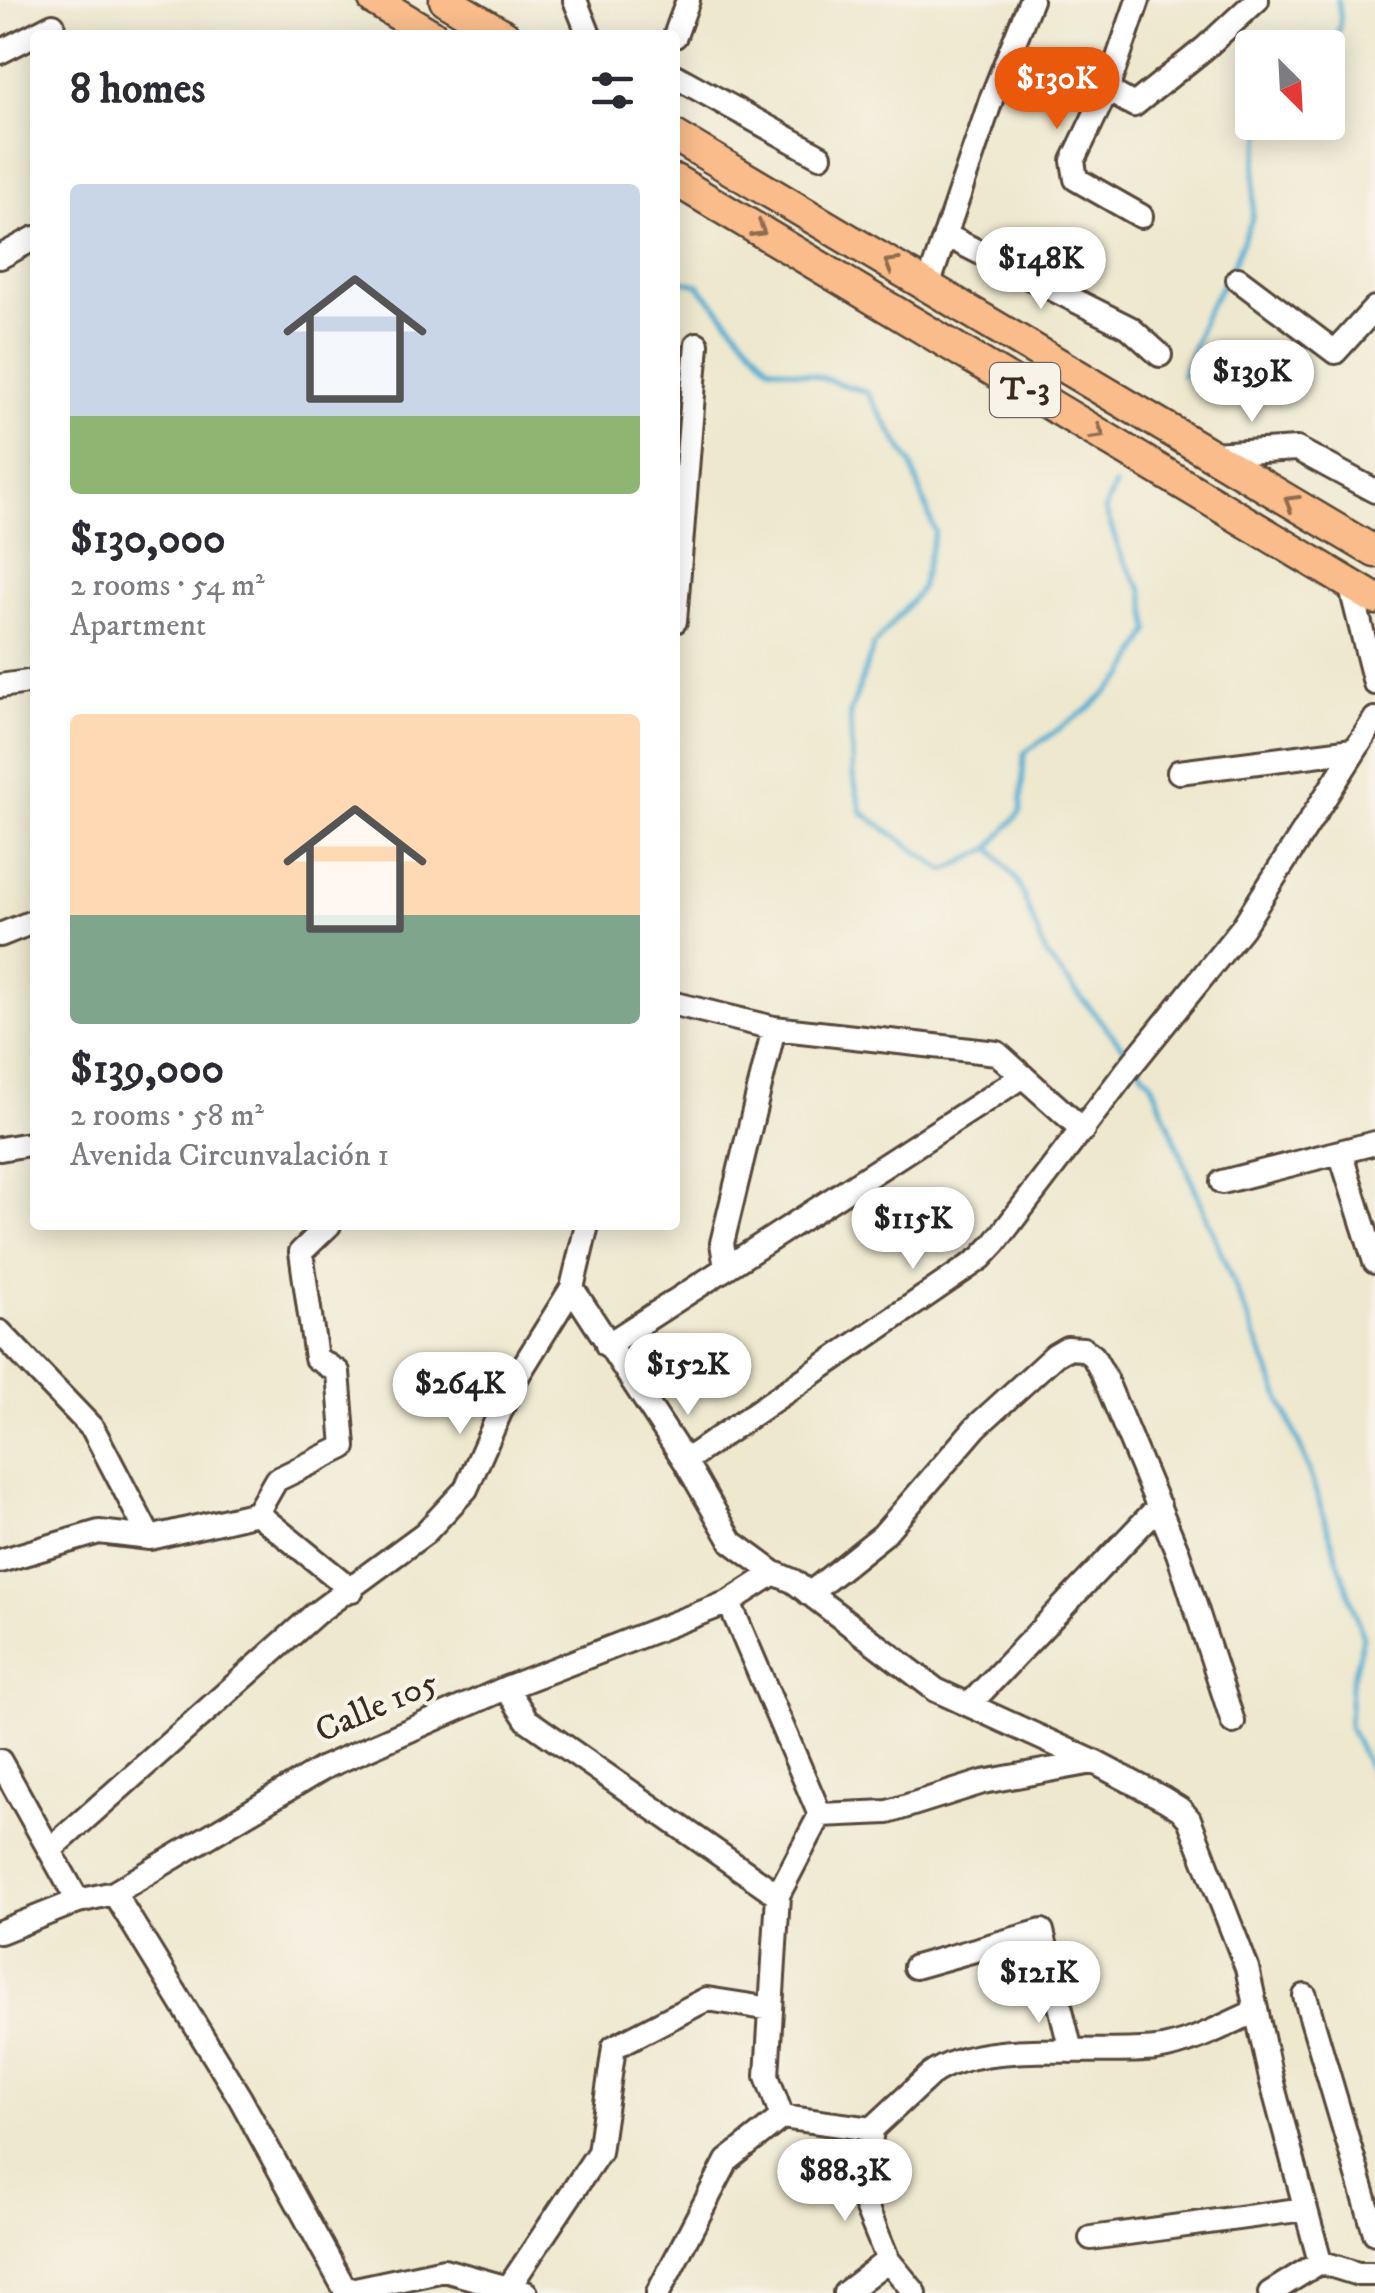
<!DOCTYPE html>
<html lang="en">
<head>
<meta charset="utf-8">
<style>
  :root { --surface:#fff; --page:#f2f2f3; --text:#2b2b33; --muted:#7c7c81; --accent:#ea580c }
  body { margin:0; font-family:"IM FELL DW Pica",serif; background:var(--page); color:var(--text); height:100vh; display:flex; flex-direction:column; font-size:38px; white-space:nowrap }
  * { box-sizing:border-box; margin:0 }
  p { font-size:32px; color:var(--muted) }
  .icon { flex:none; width:55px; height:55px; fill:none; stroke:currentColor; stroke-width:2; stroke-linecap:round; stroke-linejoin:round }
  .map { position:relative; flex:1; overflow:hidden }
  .panel { position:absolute; left:30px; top:30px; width:650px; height:1200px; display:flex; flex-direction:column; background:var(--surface); border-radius:10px; box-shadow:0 5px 25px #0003 }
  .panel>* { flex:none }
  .needle { width:65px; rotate:156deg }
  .fabs { position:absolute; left:1235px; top:30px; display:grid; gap:20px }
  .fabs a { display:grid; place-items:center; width:110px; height:110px; border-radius:10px; background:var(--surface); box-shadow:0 5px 25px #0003; font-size:50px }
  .price { position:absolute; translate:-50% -85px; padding:0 22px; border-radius:35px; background:#fff; color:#222; font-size:32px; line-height:65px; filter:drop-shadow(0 2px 5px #0008) }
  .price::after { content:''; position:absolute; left:50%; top:60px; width:30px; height:22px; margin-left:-15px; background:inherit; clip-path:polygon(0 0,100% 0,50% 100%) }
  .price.selected { background:var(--accent); color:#fff }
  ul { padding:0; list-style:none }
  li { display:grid; align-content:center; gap:20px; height:530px; padding:0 40px }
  li span { display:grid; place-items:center; height:310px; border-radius:10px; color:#555 }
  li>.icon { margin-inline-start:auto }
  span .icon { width:180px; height:180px; fill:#fffc; stroke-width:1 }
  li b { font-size:42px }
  h2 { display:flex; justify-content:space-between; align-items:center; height:120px; padding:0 40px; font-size:42px }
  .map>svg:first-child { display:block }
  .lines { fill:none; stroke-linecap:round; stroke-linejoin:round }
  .stream { stroke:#53add1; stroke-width:5 }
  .minor-casing { stroke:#564638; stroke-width:28 }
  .major-casing { stroke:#564638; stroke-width:35 }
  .minor { stroke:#fff; stroke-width:22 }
  .major { stroke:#f9bc8a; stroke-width:30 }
  .oneway { stroke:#906c4f }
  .labels { text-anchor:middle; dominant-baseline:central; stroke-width:8; stroke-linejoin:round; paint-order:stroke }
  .shield { fill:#f7f3e8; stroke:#73665b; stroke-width:2.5 }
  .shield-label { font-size:32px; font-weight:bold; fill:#3b2a1e }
  .street-label { font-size:35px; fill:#3b2a1e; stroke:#f7f3e8 }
</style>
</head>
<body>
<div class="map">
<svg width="1375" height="2293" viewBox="0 0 1375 2293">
  <rect width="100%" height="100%" fill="#f7f3e8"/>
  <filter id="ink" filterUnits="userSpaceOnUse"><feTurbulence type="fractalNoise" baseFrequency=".01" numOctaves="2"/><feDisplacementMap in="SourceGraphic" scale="20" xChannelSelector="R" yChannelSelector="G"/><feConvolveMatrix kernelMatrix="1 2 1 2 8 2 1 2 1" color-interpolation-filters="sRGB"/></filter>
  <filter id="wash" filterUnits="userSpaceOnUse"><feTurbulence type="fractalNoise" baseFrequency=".0048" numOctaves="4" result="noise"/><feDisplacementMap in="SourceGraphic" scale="40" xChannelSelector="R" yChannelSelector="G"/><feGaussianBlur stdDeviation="2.25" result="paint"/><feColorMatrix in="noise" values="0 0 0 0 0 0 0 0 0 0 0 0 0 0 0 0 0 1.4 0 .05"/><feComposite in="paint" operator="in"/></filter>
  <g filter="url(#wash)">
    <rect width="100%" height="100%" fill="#eee8ce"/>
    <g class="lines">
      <path class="stream" d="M1328 48C1341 33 1342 20 1338 0
        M675 279 698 285 769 366 812 375 867 392 911 464 935 532 920 590 874 645 850 713 853 776 862 812 945 871 991 848 1018 882 1047 957 1131 1057
        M1183 376 1205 314 1232 267 1252 219 1256 160 1266 122
        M991 847 1021 811 1024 753 1091 707 1125 676 1150 630 1143 591 1122 558 1105 509 1115 485
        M1137 1065 1152 1083 1305 1459 1363 1637 1351 1684 1349 1727 1375 1780"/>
    </g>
  </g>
  <g filter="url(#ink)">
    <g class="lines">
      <defs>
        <path id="minor" d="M575 0 589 35
          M1138 0 1107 90 1073 161 1076 179 1141 216
          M675 36 688 0
          M0 52 53 25
          M675 76 820 156
          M1107 90 1134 105 1205 48 1257 0
          M945 235 1130 328 1160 355
          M0 257 35 238
          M1238 279 1335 352 1375 308
          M928 286 992 97 1031 0
          M1211 454 1297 449 1375 491
          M1350 584 1375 683
          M675 621 697 344
          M0 686 35 681
          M1179 772 1353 750
          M0 935 35 921
          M675 1004 774 1028 997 1053 1083 1130
          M0 1149 35 1143
          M1340 1152 1375 1262
          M1222 1182 1375 1143
          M726 1268 722 1243 774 1028
          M572 1288 685 1461 732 1542 774 1573
          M0 1332 93 1429 150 1538
          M607 1345 1023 1076
          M685 1461 981 1258 995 1243 1128 1069 1242 928 1375 719
          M257 1513 352 1590
          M0 1561 99 1532 150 1538 257 1513 276 1480 344 1447 338 1372 316 1358 301 1252 329 1225
          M809 1594 883 1535 976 1427 1055 1355 1067 1348 1083 1349 1093 1356 1103 1374 1178 1553 1233 1722
          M729 1602 820 1815 888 1812 983 1782 1093 1762
          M506 1688 527 1720 778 1895
          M969 1705 1159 1506
          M0 1761 78 1901
          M51 1849 315 1614 425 1533 466 1489 513 1383 572 1288 587 1225
          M114 1893 240 2098 347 2293
          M0 1932 78 1901 114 1893 323 1768 506 1688 729 1602 774 1573 793 1581 936 1690 1094 1762 1164 1799 1180 1809 1189 1819 1247 1968 1272 2083 1320 2262
          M915 1967 1042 1931 1071 2051
          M1305 1996 1375 2233
          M782 2117 767 2076 778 1895 820 1815
          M1091 2238 1305 2209
          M509 2287 599 2152 614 2047 707 1999 771 2009
          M346 2291 444 2270 526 2293
          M658 2293 727 2161 782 2117 872 2129
          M845 2293 888 2260
          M915 2293 888 2260 863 2199 872 2129 930 2075C979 2038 1094 2056 1156 2049 1191 2044 1225 2025 1256 2011
          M1270 2293 1320 2262 1358 2274H1375"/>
        <path id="major" d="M374 0 432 35
          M445 0 504 35
          M675 136 1375 552
          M675 180 1375 599"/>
      </defs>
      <use href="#minor" class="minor-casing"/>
      <use href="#major" class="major-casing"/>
      <use href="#minor" class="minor"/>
      <use href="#major" class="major"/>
    </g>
    <defs><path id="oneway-chevron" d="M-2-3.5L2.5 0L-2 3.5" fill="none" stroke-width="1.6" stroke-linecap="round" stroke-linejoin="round" transform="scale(2.5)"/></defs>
    <g class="oneway">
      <use href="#oneway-chevron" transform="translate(759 230) rotate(31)"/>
      <use href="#oneway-chevron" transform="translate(891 264) rotate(-149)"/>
      <use href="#oneway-chevron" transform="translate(1098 433) rotate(31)"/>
      <use href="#oneway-chevron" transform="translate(1291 502) rotate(-149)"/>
    </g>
  </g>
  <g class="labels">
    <rect class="shield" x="990" y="363" width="70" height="54" rx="8"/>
    <g class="shield-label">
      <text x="1025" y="390">T-3</text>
    </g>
    <g class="street-label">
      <text transform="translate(377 1707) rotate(-24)">Calle 105</text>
    </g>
  </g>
</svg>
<div class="fabs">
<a><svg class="needle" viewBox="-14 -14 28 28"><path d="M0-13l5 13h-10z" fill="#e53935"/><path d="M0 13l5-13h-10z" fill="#7c7c81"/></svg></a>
</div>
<b class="price selected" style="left:1057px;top:132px">$130K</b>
<b class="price" style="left:1041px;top:312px">$148K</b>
<b class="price" style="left:1252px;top:425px">$139K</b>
<b class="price" style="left:913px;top:1272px">$115K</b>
<b class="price" style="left:688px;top:1418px">$152K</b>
<b class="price" style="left:460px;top:1437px">$264K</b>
<b class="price" style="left:1039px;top:2026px">$121K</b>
<b class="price" style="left:845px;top:2224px">$88.3K</b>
<section class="panel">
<h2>8 homes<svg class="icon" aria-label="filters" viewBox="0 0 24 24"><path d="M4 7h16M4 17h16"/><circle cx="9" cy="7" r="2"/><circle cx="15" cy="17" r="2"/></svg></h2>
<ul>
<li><span style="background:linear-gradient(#c9d6e8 75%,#8fb573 0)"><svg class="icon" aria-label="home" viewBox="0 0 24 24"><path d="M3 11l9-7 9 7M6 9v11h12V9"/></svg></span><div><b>$130,000</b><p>2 rooms · 54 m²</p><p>Apartment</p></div></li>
<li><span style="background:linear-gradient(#ffd9b3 65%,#7fa58c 0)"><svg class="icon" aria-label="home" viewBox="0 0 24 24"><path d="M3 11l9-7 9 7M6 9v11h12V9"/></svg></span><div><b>$139,000</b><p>2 rooms · 58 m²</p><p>Avenida Circunvalación 1</p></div></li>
</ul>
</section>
</div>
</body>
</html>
